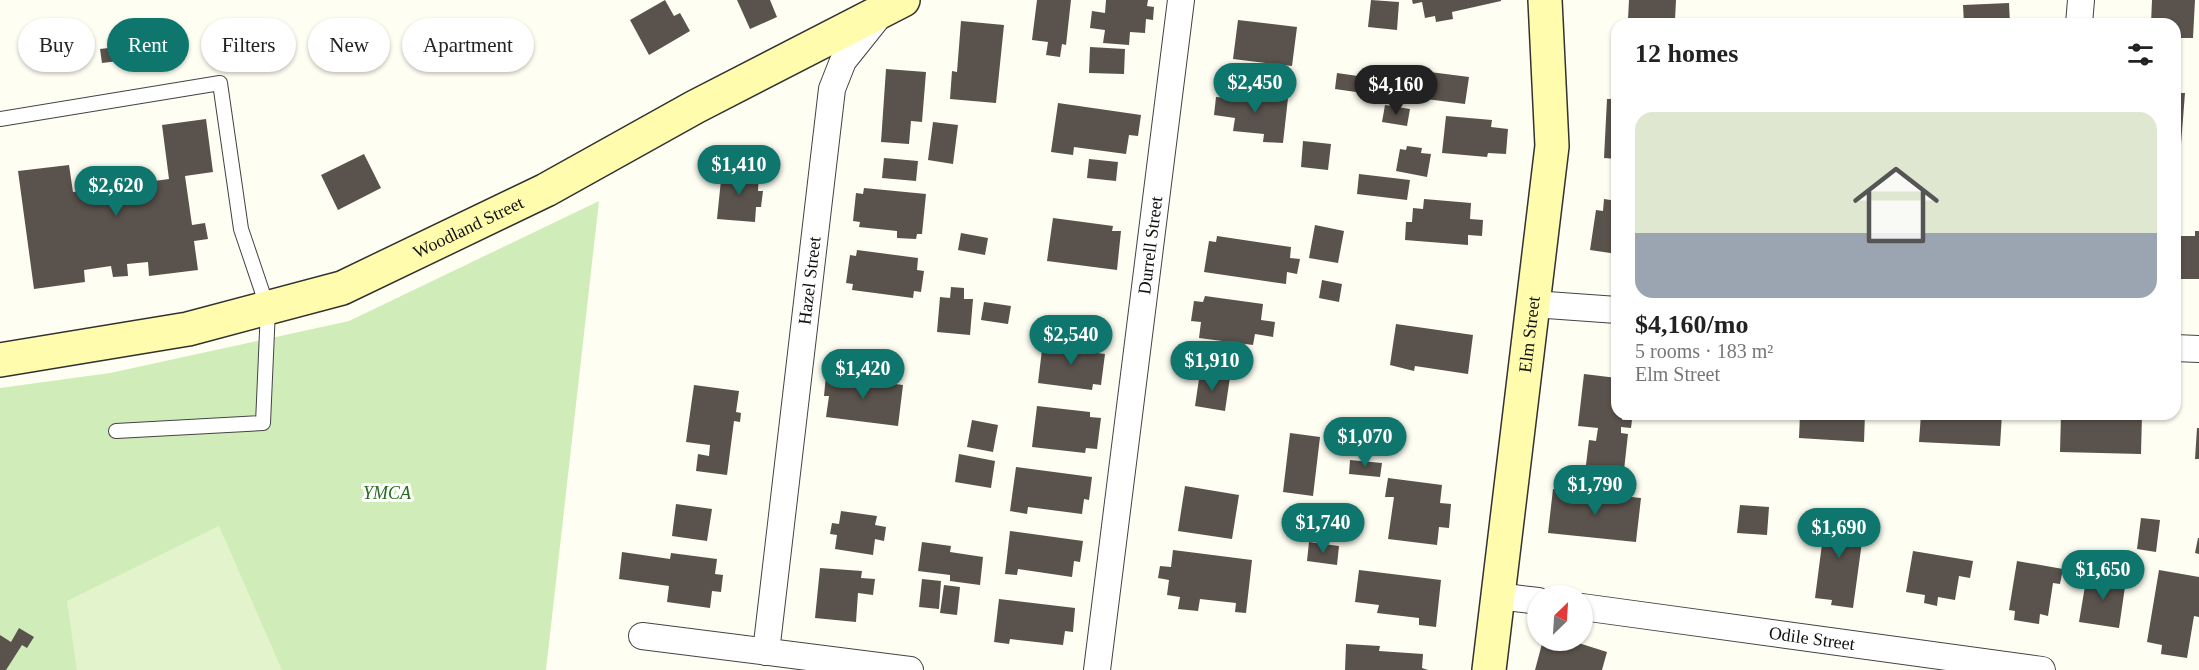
<!DOCTYPE html>
<html lang="en">
<head>
<meta charset="utf-8">
<style>
  :root { --surface:#fff; --page:#f2f2f2; --text:#222; --muted:#767676; --line:#e0e0e0; --accent:#0f766e }
  body { margin:0; font-family:Georgia,serif; background:var(--page); color:var(--text); height:100vh; display:flex; flex-direction:column; font-size:22px; white-space:nowrap }
  * { box-sizing:border-box; margin:0 }
  p { font-size:20px; color:var(--muted) }
  .icon { flex:none; width:33px; height:33px; fill:none; stroke:currentColor; stroke-width:2; stroke-linecap:round; stroke-linejoin:round }
  .map { position:relative; flex:1; overflow:hidden }
  .panel { position:absolute; left:1611px; top:18px; width:570px; height:402px; display:flex; flex-direction:column; background:var(--surface); border-radius:18px; box-shadow:0 2px 4px #0004 }
  .panel>* { flex:none }
  .hud { position:absolute; left:18px; top:18px; width:570px; height:54px; display:flex; gap:12px }
  .needle { width:39px; rotate:25deg }
  .fabs { position:absolute; left:1527px; top:585px; display:grid; gap:12px }
  .fabs a { display:grid; place-items:center; width:66px; height:66px; border-radius:50%; background:var(--surface); box-shadow:0 2px 4px #0004; font-size:30px }
  .price { position:absolute; translate:-50% -51px; padding:0 14px; border-radius:21px; background:var(--accent); color:#fff; font-size:20px; line-height:39px; filter:drop-shadow(0 2px 3px #0008) }
  .price::after { content:''; position:absolute; left:50%; top:36px; width:18px; height:14px; margin-left:-9px; background:inherit; clip-path:polygon(0 0,100% 0,50% 100%) }
  .price.current { background:#222; color:#fff }
  ul { padding:0; list-style:none }
  li { display:grid; align-content:center; gap:12px; height:318px; padding:0 24px }
  li+li { border-top:2px solid var(--line) }
  li span { display:grid; place-items:center; height:186px; border-radius:18px; color:#555 }
  li>.icon { margin-inline-start:auto }
  span .icon { width:108px; height:108px; fill:#fffc; stroke-width:1 }
  li b { font-size:26px }
  h2 { display:flex; justify-content:space-between; align-items:center; height:72px; padding:0 24px; font-size:26px }
  .pill { padding:0 21px; border-radius:27px; background:var(--surface); box-shadow:0 2px 4px #0004; font-size:21px; line-height:54px }
  .pill.current { background:var(--accent); color:#fff }
  .map>svg:first-child { display:block }
  .green { fill:#d0edb9 }
  .pitch { fill:#e3f4cc }
  .building { fill:#5a524c }
  .lines { fill:none; stroke-linecap:round; stroke-linejoin:round }
  .lane-casing { stroke:#434343; stroke-width:16 }
  .street-casing { stroke:#434343; stroke-width:28 }
  .secondary-casing { stroke:#323232; stroke-width:36 }
  .lane { stroke:#fff; stroke-width:14 }
  .street { stroke:#fff; stroke-width:26 }
  .secondary { stroke:#fffcae; stroke-width:33 }
  .labels { text-anchor:middle; dominant-baseline:central; stroke-width:6; stroke-linejoin:round; paint-order:stroke }
  .street-label { font-size:18px; fill:#101010; stroke:#fff }
  .park-label { font-size:18px; font-style:italic; fill:#256e1a; stroke:#fff }
</style>
</head>
<body>
<div class="map">
<svg width="2199" height="670" viewBox="0 0 2199 670">
  <rect width="100%" height="100%" fill="#fffef3"/>
  <path class="green" d="M599 201 546 670H0V388L110 373 349 321Z"/>
  <path class="pitch" d="M219 526 282 670H77L67 601Z"/>
  <path class="building" d="M665 0 674 16 680 13 690 31 649 55 630 20Z
    M737 0H770L777 17 750 29Z
    M1037 0H1071L1066 45 1062 44 1060 57 1046 55 1048 42 1032 40Z
    M1106 0H1148L1147 6 1154 7 1153 20 1146 19 1145 33 1130 32 1129 45 1103 43 1105 30 1090 28 1092 11 1105 13Z
    M1371 0 1399 2 1397 30 1368 27Z
    M1412 0H1501V1L1452 12 1453 19 1436 22 1435 16 1425 18 1422 2 1413 4Z
    M1629 0H1676L1675 20 1628 19Z
    M2152 0H2195L2193 38H2175V24H2151Z
    M2009 3 2010 24H1964L1963 5Z
    M1238 20 1297 27 1292 66 1233 59Z
    M961 21 1004 25 996 103 950 99 952 71 957 72Z
    M125 46 127 60 102 63 100 49Z
    M1090 47 1125 49 1124 74 1089 73Z
    M886 69 926 72 922 122 911 121 909 144 881 142Z
    M1614 70H1617V159L1604 158 1607 99H1612Z
    M1430 72 1469 77 1465 104 1426 99Z
    M1337 73 1365 77 1363 93 1335 89Z
    M1231 92 1288 98 1283 143 1263 142 1264 134 1233 131 1235 118 1214 115 1216 97 1230 98Z
    M2175 93H2185L2181 144H2175Z
    M1058 103 1141 115 1138 136 1129 135 1126 154 1074 147 1073 155 1051 152Z
    M1385 105 1410 109 1407 126 1382 122Z
    M1446 116 1492 120 1491 127 1508 129 1506 154 1488 153 1487 157 1442 153Z
    M206 119 213 172 185 176 192 225 205 223 208 239 194 241 198 270 149 276 148 262 127 264 128 276 113 277 111 266 84 270 85 282 34 289 18 171 69 165 73 192 169 179 162 125Z
    M933 122 958 125 953 164 928 160Z
    M1303 141 1331 144 1328 170 1301 167Z
    M1407 146 1422 148 1421 153 1431 154 1427 177 1396 171 1400 149 1406 150Z
    M364 154 381 188 338 210 321 175Z
    M884 158 918 161 916 181 882 178Z
    M1089 159 1118 162 1116 181 1087 178Z
    M722 170 759 173 758 191H763L761 207H756L755 222 717 219Z
    M1359 174 1410 180 1407 200 1357 194Z
    M864 188 926 194 922 234H917L916 239 897 238V231L859 227 860 222 853 221 856 193 863 194Z
    M1424 199 1471 203 1470 219 1483 220 1482 236 1468 235V245L1405 240 1406 222H1412L1413 208 1423 209Z
    M1604 199 1617 201V254L1590 250 1596 210 1603 211Z
    M1053 218 1113 226 1112 231H1121L1117 270 1047 261Z
    M1315 225 1344 231 1338 263 1309 258Z
    M2195 231H2199V279H2175V236H2195Z
    M961 233 988 238 985 255 958 250Z
    M1217 236 1291 247 1290 258 1300 259 1297 274 1287 272 1286 284 1204 272 1209 241 1216 242Z
    M857 250 918 258 917 270 924 271 921 292 914 291 913 298 852 290 853 284 846 283 850 255 856 256Z
    M1322 280 1342 284 1339 302 1319 298Z
    M951 287 964 288V299H973L970 335 937 332 940 297 950 298Z
    M1205 296 1263 304 1261 320 1275 322 1273 337 1255 334 1253 345 1199 338 1201 322 1191 321 1194 301 1203 302Z
    M984 302 1011 306 1008 324 981 320Z
    M1396 324 1473 335 1468 374 1415 366 1414 371 1390 365Z
    M1043 341 1098 348 1097 353 1105 354 1101 385 1093 384 1092 390 1038 383Z
    M1200 372 1230 377 1225 411 1195 406Z
    M1584 374 1617 378V414H1623L1622 420H1632L1631 428 1621 427V433L1628 434 1624 470 1586 465 1589 440 1596 441 1598 428 1578 426Z
    M826 375 903 385 898 426 826 417 829 396H824Z
    M694 385 739 391 736 412 741 413 740 422 734 421 727 475 696 471 698 454 709 456 710 445 686 442Z
    M1037 406 1090 412V417L1101 418 1097 449 1086 448 1085 453 1032 447Z
    M1800 414H1865L1864 442 1799 438Z
    M1921 414H2002L2000 446 1919 442Z
    M2061 414H2142L2141 454 2060 452Z
    M972 420 998 425 993 452 967 447Z
    M2197 428H2199V459H2195Z
    M1290 433 1320 437 1313 496 1283 492Z
    M959 454 995 461 991 488 955 482Z
    M1350 460 1382 463 1380 477 1349 474Z
    M1016 467 1092 477 1089 500 1084 499 1082 514 1028 507 1027 514 1010 511Z
    M1388 478 1442 485 1440 503 1451 504 1449 528 1439 527 1437 545 1388 539 1394 497H1385Z
    M1185 486 1239 495 1232 539 1178 531Z
    M1553 489 1641 498 1636 542 1548 533Z
    M676 504 712 509 707 541 672 536Z
    M1740 505 1769 507 1767 535 1737 533Z
    M841 511 877 516 875 525 886 527 884 541 875 539 873 555 835 549 837 535 830 534 832 523 839 524Z
    M1821 513 1854 517 1853 526 1864 527 1853 608 1831 605 1832 600 1815 598 1822 544 1817 543Z
    M2141 518 2160 520 2156 552 2137 549Z
    M1010 531 1083 541 1080 562 1074 561 1072 577 1018 569 1017 575 1005 574Z
    M2198 538H2199V554L2195 553Z
    M922 542 951 546 950 552 983 557 980 585 950 581V575L918 571Z
    M1309 542 1339 546 1337 565 1307 561Z
    M1173 550 1252 560 1246 613 1235 612 1236 603 1200 599 1198 611 1178 609 1180 597 1167 595 1169 580 1158 578 1160 566 1171 567Z
    M1913 551 1973 561 1970 578 1959 576 1955 600 1938 597 1937 606 1924 603 1925 595 1906 592Z
    M622 552 670 559 671 553 717 559 715 574 723 575 721 592 712 591 710 608 667 602 669 586 619 579Z
    M2017 561 2063 569 2060 584 2053 583 2048 616 2040 614 2039 624 2014 620 2015 611 2009 610Z
    M820 568 862 571 861 578 875 579 873 595 858 593 856 622 815 618Z
    M1359 570 1441 580 1436 627 1419 625V618L1377 613 1379 605 1355 602Z
    M2159 570 2199 577V617L2194 616 2187 658 2161 654 2162 645 2147 642Z
    M2087 574 2126 580 2119 628 2079 622Z
    M922 579 941 581 939 609 919 607Z
    M944 585 960 587 957 615 940 613Z
    M999 599 1075 608 1073 632 1065 631 1063 645 1010 639 1009 644 994 642Z
    M19 628 34 637 27 648 22 645 6 670H0V635L11 642Z
    M1543 640H1569L1607 652 1602 670H1535Z
    M1346 644 1380 646 1379 651 1423 654 1422 668 1428 670H1345Z"/>
  <g class="lines">
    <defs>
      <path id="lane" d="M0 119 220 83 241 229 268 309 263 423 116 431"/>
      <g id="street">
        <path d="M2079 24 2081 0"/>
        <path d="M1533 304 1617 310"/>
        <path d="M2175 348 2199 349"/>
        <path d="M1498 596 1538 601"/>
        <path id="s1" d="M1582 607 2042 670"/>
        <path d="M642 636 910 670"/>
        <path id="s2" d="M766 652 832 89 843 61 879 16"/>
        <path id="s3" d="M1097 670 1181 0"/>
      </g>
      <g id="secondary">
        <path id="s4" d="M0 360 188 329 342 288 546 190 695 107 903 0"/>
        <path id="s5" d="M1489 670 1552 146 1545 0"/>
      </g>
    </defs>
    <use href="#lane" class="lane-casing"/>
    <use href="#street" class="street-casing"/>
    <use href="#secondary" class="secondary-casing"/>
    <use href="#lane" class="lane"/>
    <use href="#street" class="street"/>
    <use href="#secondary" class="secondary"/>
  </g>
  <g class="labels">
    <g class="street-label">
      <text stroke="none"><textPath href="#s4" startOffset="490">Woodland Street</textPath></text>
      <text stroke="none"><textPath href="#s3" startOffset="428">Durrell Street</textPath></text>
      <text stroke="none"><textPath href="#s2" startOffset="374">Hazel Street</textPath></text>
      <text stroke="none"><textPath href="#s5" startOffset="338">Elm Street</textPath></text>
      <text stroke="none"><textPath href="#s1" startOffset="232">Odile Street</textPath></text>
    </g>
    <g class="park-label">
      <text x="387" y="493">YMCA</text>
    </g>
  </g>
</svg>
<div class="fabs">
<a><svg class="needle" viewBox="-14 -14 28 28"><path d="M0-13l5 13h-10z" fill="#e53935"/><path d="M0 13l5-13h-10z" fill="#767676"/></svg></a>
</div>
<b class="price" style="left:1255px;top:114px">$2,450</b>
<b class="price current" style="left:1396px;top:116px">$4,160</b>
<b class="price" style="left:739px;top:196px">$1,410</b>
<b class="price" style="left:116px;top:217px">$2,620</b>
<b class="price" style="left:1071px;top:366px">$2,540</b>
<b class="price" style="left:1212px;top:392px">$1,910</b>
<b class="price" style="left:863px;top:400px">$1,420</b>
<b class="price" style="left:1365px;top:468px">$1,070</b>
<b class="price" style="left:1595px;top:516px">$1,790</b>
<b class="price" style="left:1323px;top:554px">$1,740</b>
<b class="price" style="left:1839px;top:559px">$1,690</b>
<b class="price" style="left:2103px;top:601px">$1,650</b>
<div class="hud">
<a class="pill">Buy</a>
<a class="pill current">Rent</a>
<a class="pill">Filters</a>
<a class="pill">New</a>
<a class="pill">Apartment</a>
</div>
<section class="panel">
<h2>12 homes<svg class="icon" aria-label="filters" viewBox="0 0 24 24"><path d="M4 7h16M4 17h16"/><circle cx="9" cy="7" r="2"/><circle cx="15" cy="17" r="2"/></svg></h2>
<ul>
<li><span style="background:linear-gradient(#dfe7d0 65%,#9aa5b1 0)"><svg class="icon" aria-label="home" viewBox="0 0 24 24"><path d="M3 11l9-7 9 7M6 9v11h12V9"/></svg></span><div><b>$4,160/mo</b><p>5 rooms · 183 m²</p><p>Elm Street</p></div></li>
</ul>
</section>
</div>
</body>
</html>
